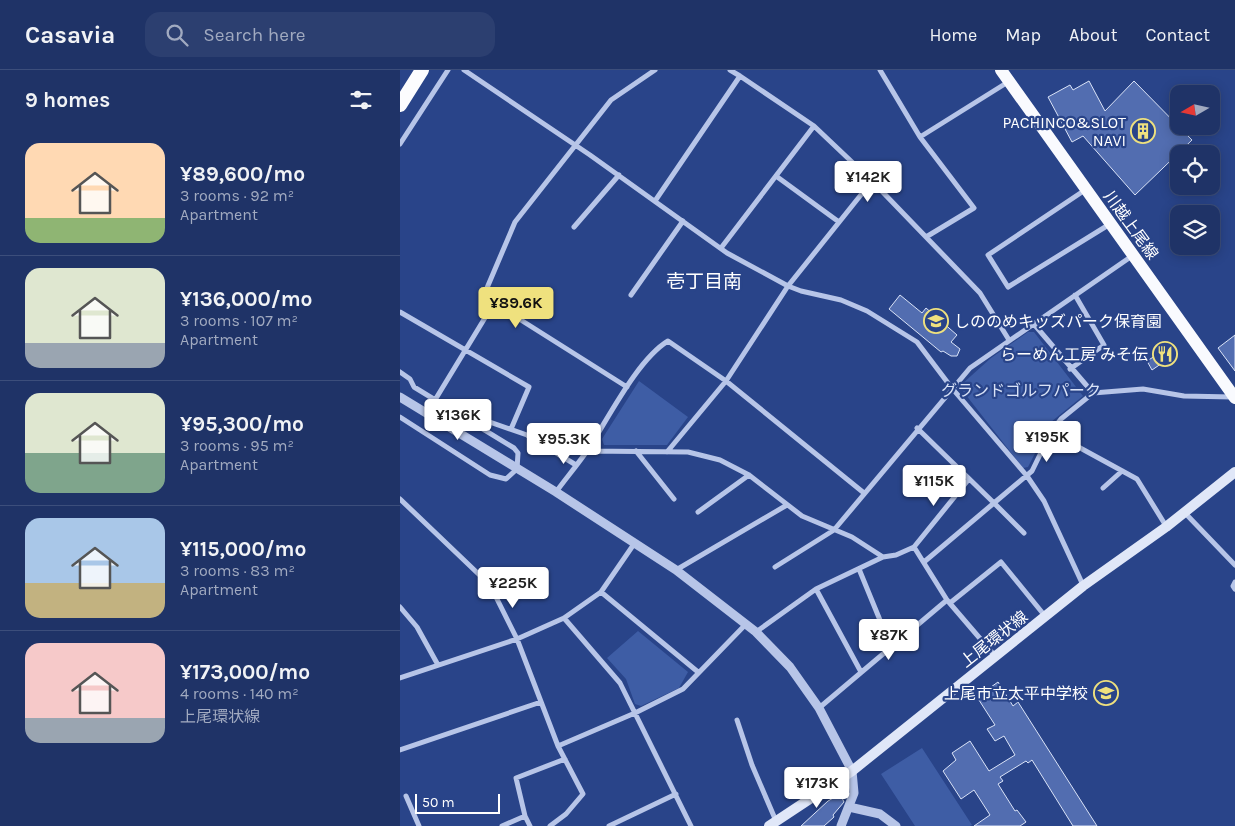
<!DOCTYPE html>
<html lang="en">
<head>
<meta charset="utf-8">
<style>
  :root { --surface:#1f3367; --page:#2c3f70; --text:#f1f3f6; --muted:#a1aac0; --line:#3c4e7b; --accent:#efe17e }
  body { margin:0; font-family:Karla,"Noto Sans JP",sans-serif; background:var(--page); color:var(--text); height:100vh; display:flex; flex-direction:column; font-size:19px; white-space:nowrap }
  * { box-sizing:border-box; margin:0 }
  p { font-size:16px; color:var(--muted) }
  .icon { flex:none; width:28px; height:28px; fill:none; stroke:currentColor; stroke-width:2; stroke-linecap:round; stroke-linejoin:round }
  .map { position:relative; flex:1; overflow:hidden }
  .drawer { display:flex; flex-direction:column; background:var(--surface); width:400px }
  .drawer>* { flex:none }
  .needle { width:32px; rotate:261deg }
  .controls { position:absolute; left:770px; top:15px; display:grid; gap:10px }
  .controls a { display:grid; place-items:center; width:50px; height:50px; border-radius:10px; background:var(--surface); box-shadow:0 2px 12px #0003,0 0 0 1px var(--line); font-size:25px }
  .scale { position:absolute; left:15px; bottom:12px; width:85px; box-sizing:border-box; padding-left:5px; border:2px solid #fff; border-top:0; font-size:14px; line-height:18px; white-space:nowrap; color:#fff; -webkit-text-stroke:4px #294489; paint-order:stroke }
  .price { position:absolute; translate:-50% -42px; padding:0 11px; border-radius:5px; background:#fff; color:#222; font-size:16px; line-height:32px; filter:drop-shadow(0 1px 2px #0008) }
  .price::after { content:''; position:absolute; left:50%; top:30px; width:15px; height:11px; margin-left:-8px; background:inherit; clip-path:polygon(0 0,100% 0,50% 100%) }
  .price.current { background:var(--accent); color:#111 }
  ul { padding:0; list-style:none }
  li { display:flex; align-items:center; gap:15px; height:125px; padding:0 25px }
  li+li { border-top:1px solid var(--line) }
  li span { display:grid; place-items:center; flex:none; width:140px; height:100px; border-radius:15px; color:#555 }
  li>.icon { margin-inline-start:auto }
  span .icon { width:60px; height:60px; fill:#fffc; stroke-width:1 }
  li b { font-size:21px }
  h2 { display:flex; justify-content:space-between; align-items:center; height:60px; padding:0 25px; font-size:21px }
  header { display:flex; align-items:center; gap:30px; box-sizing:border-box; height:70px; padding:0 25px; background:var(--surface); border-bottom:1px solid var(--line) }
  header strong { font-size:24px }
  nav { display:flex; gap:28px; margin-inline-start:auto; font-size:18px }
  .search { width:350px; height:45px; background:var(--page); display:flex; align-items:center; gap:12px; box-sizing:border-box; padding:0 18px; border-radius:15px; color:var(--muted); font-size:19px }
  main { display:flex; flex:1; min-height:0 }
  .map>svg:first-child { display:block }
  .green { fill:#3e5da5 }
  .building { fill:#526db0; stroke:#dae3f7 }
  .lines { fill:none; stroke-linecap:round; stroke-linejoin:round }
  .minor { stroke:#b7c5e8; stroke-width:5 }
  .tertiary { stroke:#b7c5e8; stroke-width:9 }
  .secondary { stroke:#e0e7f8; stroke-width:10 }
  .primary { stroke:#f9fafe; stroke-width:12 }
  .trunk { stroke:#fcfcfe; stroke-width:14 }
  .labels { text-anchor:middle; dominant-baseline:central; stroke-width:4.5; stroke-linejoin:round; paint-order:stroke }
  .poi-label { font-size:16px; fill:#fff; stroke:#294489; text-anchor:end }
  .street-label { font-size:16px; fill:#fff; stroke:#294489 }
  .park-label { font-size:16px; fill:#dae3f7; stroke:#294489 }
  .quarter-label { font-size:19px; fill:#fff; stroke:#294489 }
</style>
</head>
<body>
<header>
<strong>Casavia</strong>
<div class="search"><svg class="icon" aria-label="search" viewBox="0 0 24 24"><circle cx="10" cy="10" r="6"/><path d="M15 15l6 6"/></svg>Search here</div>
<nav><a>Home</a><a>Map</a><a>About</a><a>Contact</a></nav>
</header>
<main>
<section class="drawer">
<h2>9 homes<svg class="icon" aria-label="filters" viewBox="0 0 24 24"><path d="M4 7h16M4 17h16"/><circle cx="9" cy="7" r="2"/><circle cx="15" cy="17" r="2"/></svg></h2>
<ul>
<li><span style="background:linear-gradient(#ffd9b3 75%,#8fb573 0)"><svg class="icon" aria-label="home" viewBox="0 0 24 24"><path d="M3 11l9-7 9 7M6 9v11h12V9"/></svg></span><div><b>¥89,600/mo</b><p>3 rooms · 92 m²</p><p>Apartment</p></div></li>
<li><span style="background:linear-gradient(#dfe7d0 75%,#9aa5b1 0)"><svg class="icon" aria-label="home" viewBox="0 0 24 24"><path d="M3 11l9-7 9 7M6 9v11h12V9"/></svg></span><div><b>¥136,000/mo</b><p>3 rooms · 107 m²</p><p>Apartment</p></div></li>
<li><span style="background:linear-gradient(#dfe7d0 60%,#7fa58c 0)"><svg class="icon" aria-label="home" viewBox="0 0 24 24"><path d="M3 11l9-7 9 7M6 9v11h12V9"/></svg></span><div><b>¥95,300/mo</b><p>3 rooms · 95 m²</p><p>Apartment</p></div></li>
<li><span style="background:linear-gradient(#a9c7e8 65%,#c2b280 0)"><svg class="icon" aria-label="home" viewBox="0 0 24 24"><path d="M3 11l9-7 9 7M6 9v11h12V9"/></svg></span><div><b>¥115,000/mo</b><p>3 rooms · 83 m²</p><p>Apartment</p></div></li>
<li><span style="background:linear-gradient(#f6c9c9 75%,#9aa5b1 0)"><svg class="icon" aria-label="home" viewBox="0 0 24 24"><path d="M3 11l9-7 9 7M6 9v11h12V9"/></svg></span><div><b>¥173,000/mo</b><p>4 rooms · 140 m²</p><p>上尾環状線</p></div></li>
</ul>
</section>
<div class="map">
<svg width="835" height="756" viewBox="0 0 835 756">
  <rect width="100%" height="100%" fill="#294489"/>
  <path class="green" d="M628 262H634L683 326 651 352 628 397 623 398 562 320V314L591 288Z
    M239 311 288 347 267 375H204L202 369Z
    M238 561 288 602 279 618 241 636 235 634 226 609 207 588Z
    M522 678 572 755 570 756H515L481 704Z"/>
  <path class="building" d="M689 11 705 41 734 11 792 70 735 125 683 66 672 72 648 27 670 15 673 20Z
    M500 225 522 243 526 238 557 265 551 272 560 279 557 286H551L543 281 541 282 489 239Z
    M835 265V301L818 278Z
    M766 279 771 287 752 300 747 291Z
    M598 612 613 636 618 632 697 756H673L632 690 628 693 626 691 600 707 603 711 598 714 615 741 617 740 626 752 620 756H574L590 745 574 720 561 729 543 701 556 690 552 683 570 671 589 701 615 685 604 666 595 671 587 659 595 655 577 627Z
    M440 724 444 732 433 745 434 747 424 756H401L428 731Z"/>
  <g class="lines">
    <path class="minor" d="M64 0 190 85 327 183 388 216 401 221 441 230 467 241 517 272 551 317 627 406 644 431 683 515
      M480 0 520 67 574 138 526 167
      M520 67 608 12
      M0 74 48 0
      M376 106 439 152
      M472 111 580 223 609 270
      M685 120 588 185 608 217 710 154
      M255 131 340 6 330 0
      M174 157 219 105
      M321 178 414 56 340 6
      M231 225 283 151
      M94 233 84 225 115 152 211 30 255 0
      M0 242 129 317 111 359
      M670 299 704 275 675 225
      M0 302 10 309 14 317 114 378 118 383 117 399 106 409 90 405 0 347
      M693 323 743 319 784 326 832 327
      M35 330 94 233 227 317
      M61 342 127 365 176 395
      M517 358 594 433 632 401 651 362 661 349 693 323 633 253
      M651 362 737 409 766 456
      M187 381 288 382 320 390 349 405 402 446 452 467 483 487 496 485 514 477 569 409
      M236 381 274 429
      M267 382 326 311 388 216 472 111 414 56
      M703 418 722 401
      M156 422C167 407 179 393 189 378 209 347 238 289 268 271L326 311 464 423
      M0 429 90 515 117 569 158 676 183 724 166 744 150 756
      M298 442 349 405
      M785 443 835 495
      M514 477 547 530 595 586
      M524 492 594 433 624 463
      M375 497 434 460 570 298 732 186
      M459 499 491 577
      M276 500 387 435
      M835 512 833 516 835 519
      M416 519 461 602
      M201 522 298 602
      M550 533 601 492 645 546
      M0 537 17 557 38 595
      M164 548 220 613 291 756
      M356 562 416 519 483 487
      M0 608 117 569 164 548 201 522 234 474
      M419 638 547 530
      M337 650 352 695 376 751
      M158 676 235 643 283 619 346 554
      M0 680 141 632
      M6 726 19 756
      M102 756 125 746
      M130 756 125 746 116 708 165 689
      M209 756 276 724"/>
    <path class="tertiary" d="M0 327 156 422 276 500 356 562 390 597 419 638 452 701 454 723 441 756
      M449 737 480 744 496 756"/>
    <path class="secondary" d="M369 756 452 701 683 516 766 457 835 402"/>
    <path class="primary" d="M601 0 835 328"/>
    <path class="trunk" d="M0 35 22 0"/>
  </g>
  <defs>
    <symbol id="building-ring" viewBox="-11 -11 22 22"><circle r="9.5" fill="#294489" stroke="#efe17e" stroke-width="1.5"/><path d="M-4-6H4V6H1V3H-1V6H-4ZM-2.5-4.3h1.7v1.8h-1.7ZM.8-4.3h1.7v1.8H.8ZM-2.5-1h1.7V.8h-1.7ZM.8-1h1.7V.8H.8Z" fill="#efe17e"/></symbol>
    <symbol id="school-ring" viewBox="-11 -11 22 22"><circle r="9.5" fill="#294489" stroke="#efe17e" stroke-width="1.5"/><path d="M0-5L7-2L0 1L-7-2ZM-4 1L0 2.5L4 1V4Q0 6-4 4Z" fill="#efe17e"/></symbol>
    <symbol id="restaurant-ring" viewBox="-11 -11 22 22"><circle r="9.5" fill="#294489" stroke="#efe17e" stroke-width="1.5"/><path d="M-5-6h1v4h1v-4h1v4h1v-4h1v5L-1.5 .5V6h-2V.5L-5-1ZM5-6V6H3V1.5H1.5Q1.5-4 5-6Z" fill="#efe17e"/></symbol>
  </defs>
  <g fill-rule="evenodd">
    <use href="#building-ring" x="729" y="47" width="28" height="28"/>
    <use href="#school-ring" x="522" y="237" width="28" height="28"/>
    <use href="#restaurant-ring" x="751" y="270" width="28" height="28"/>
    <use href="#school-ring" x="692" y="609" width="28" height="28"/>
  </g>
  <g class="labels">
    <g class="poi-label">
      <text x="726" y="52">PACHINCO&amp;SLOT<tspan x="726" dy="18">NAVI</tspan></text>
      <text x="554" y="251" text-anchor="start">しののめキッズパーク保育園</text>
      <text x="748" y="284">らーめん工房 みそ伝</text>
      <text x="688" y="623">上尾市立太平中学校</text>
    </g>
    <g class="street-label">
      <text transform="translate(731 155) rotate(54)">川越上尾線</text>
      <text transform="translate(594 569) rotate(-38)">上尾環状線</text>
    </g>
    <g class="park-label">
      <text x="621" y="320">グランドゴルフパーク</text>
    </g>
    <g class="quarter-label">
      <text x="304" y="212">壱丁目南</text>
    </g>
  </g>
</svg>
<div class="controls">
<a><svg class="needle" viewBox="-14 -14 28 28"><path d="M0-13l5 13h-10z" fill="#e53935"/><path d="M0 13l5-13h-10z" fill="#a1aac0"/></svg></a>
<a><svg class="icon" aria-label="locate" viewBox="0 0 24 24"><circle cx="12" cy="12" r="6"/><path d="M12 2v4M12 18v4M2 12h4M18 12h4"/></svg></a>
<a><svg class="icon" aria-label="layers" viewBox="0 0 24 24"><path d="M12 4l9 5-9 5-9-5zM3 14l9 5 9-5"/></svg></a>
</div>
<div class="scale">50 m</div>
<b class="price" style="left:468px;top:133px">¥142K</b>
<b class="price current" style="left:116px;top:259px">¥89.6K</b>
<b class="price" style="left:58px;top:371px">¥136K</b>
<b class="price" style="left:647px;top:393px">¥195K</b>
<b class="price" style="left:164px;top:395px">¥95.3K</b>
<b class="price" style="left:534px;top:437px">¥115K</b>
<b class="price" style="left:113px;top:539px">¥225K</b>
<b class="price" style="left:489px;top:591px">¥87K</b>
<b class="price" style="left:417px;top:739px">¥173K</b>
</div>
</main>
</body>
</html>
